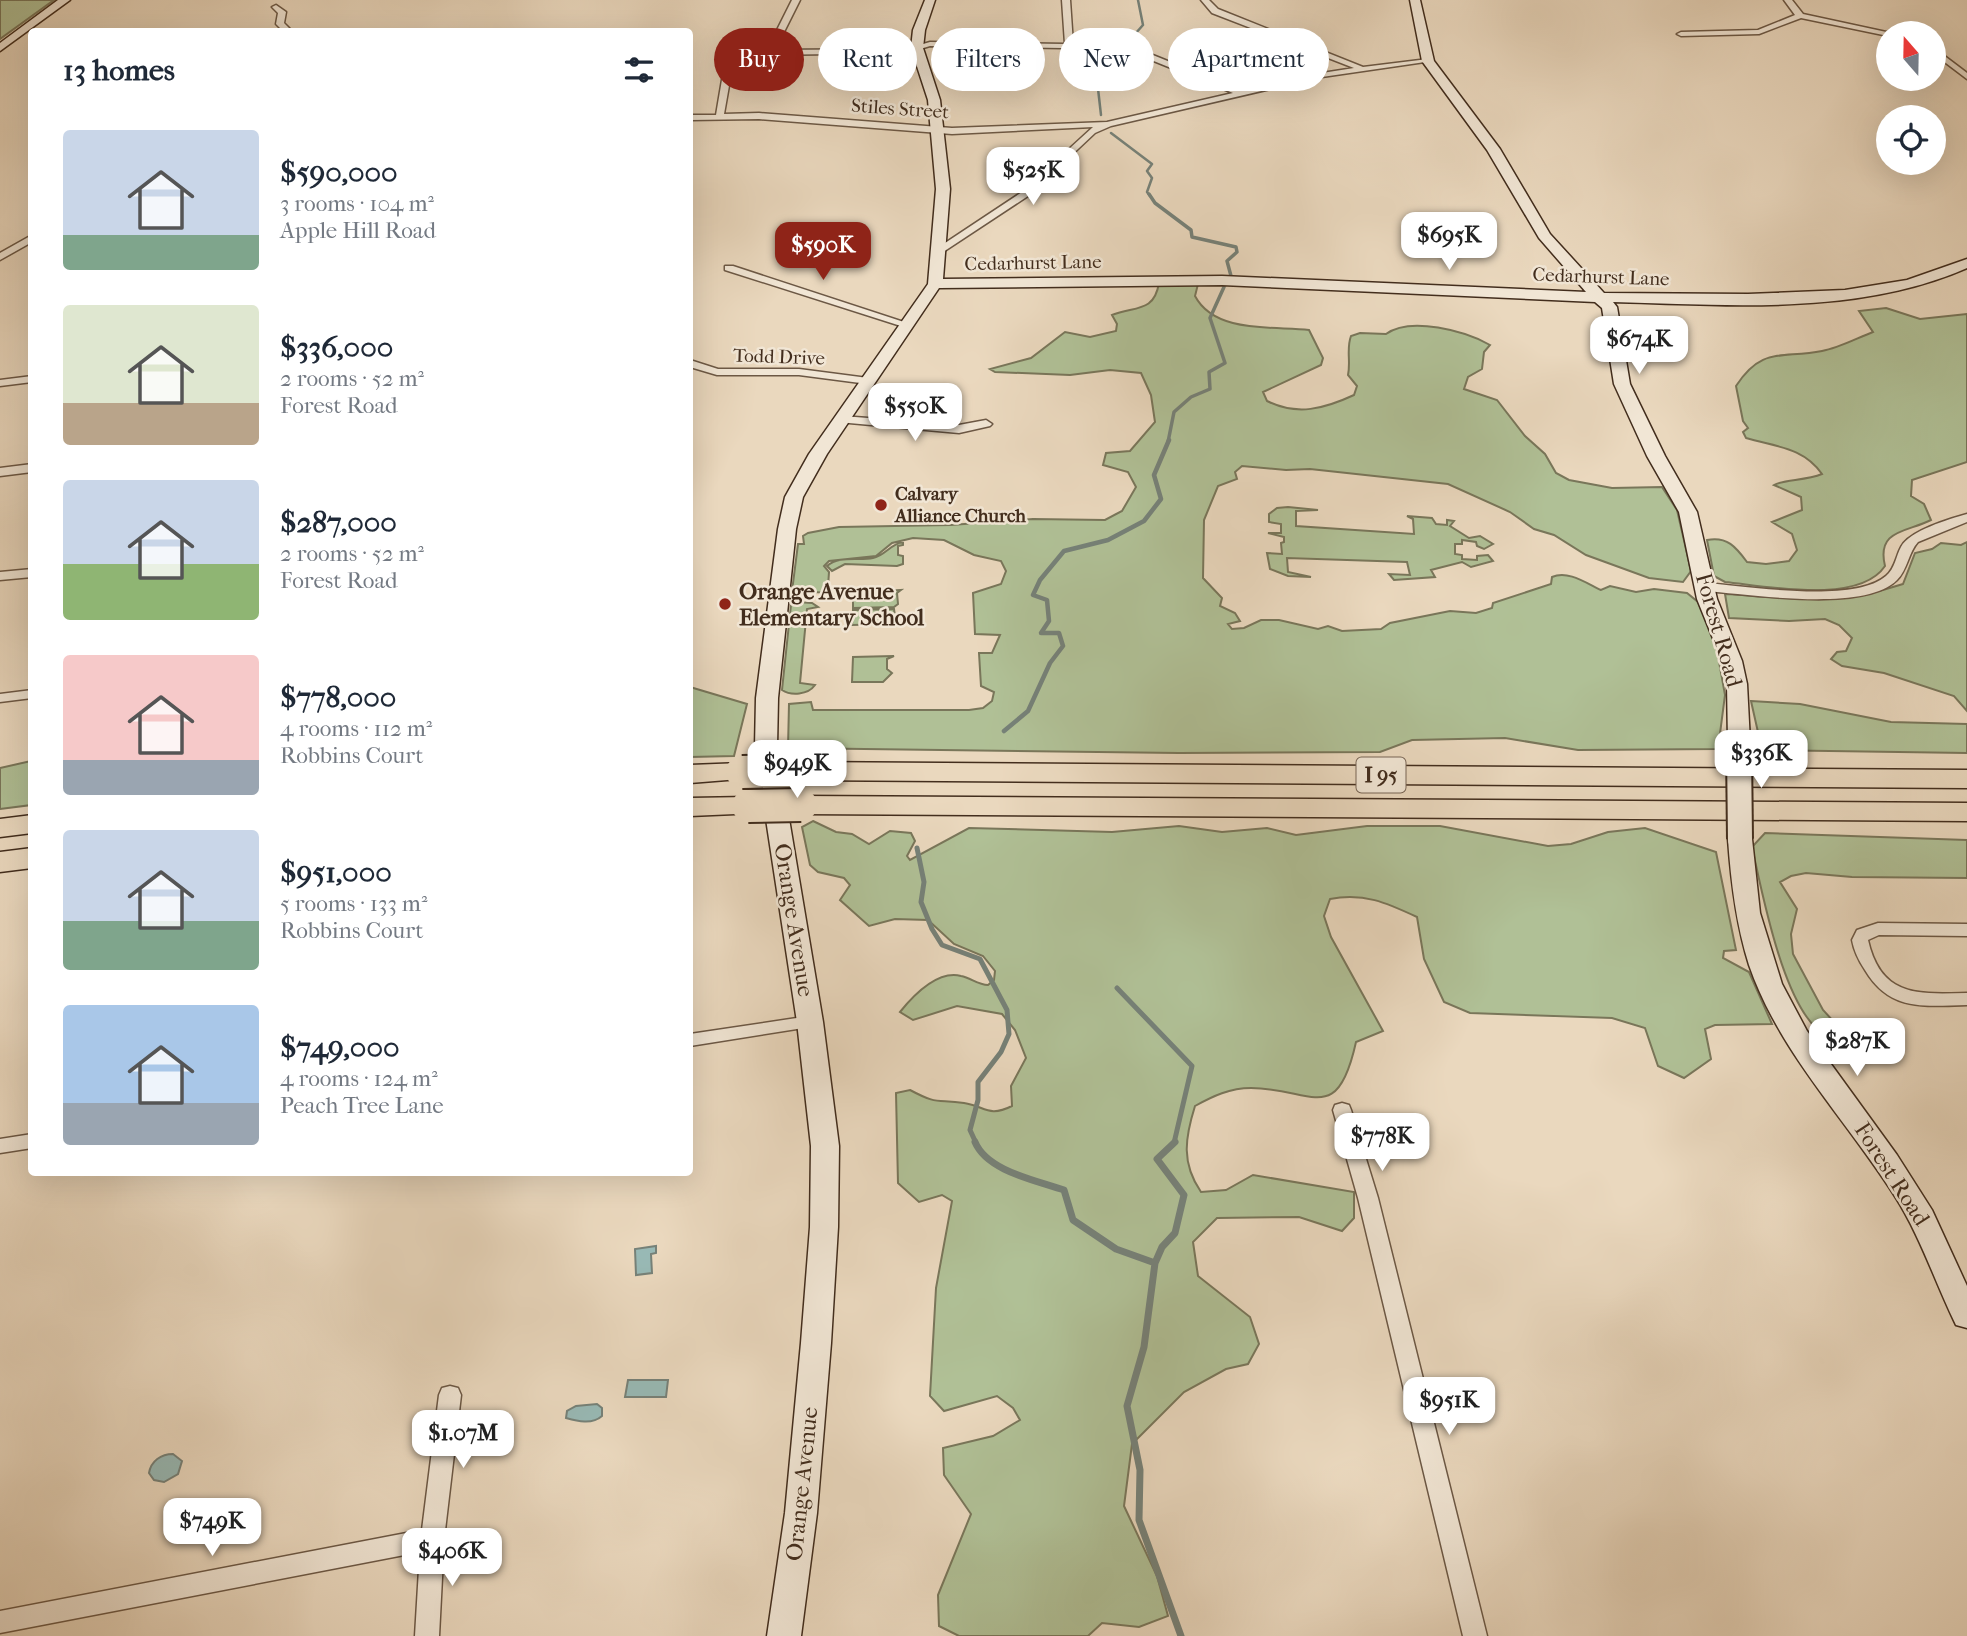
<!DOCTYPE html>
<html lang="en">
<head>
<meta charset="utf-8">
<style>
  :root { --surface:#fff; --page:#f6f6f7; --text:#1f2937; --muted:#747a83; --accent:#8f2418 }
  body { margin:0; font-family:"IM FELL French Canon",serif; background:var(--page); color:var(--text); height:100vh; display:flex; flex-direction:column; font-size:26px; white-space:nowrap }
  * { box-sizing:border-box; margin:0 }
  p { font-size:23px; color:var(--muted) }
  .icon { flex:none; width:38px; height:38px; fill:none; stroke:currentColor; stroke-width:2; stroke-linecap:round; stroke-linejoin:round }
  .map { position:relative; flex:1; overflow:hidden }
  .panel { position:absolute; left:28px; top:28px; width:665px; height:1148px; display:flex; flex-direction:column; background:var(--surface); border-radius:7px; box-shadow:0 7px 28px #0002 }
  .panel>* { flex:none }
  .top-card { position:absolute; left:714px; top:28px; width:665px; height:63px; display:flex; gap:14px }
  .needle { width:46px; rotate:340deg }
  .fabs { position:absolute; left:1876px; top:21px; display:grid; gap:14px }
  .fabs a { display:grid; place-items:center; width:70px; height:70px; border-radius:50%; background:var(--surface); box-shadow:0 7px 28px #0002; font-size:35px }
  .price { position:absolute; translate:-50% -60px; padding:0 16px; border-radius:14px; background:#fff; color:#222; font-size:23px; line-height:46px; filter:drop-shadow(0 2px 4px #0008) }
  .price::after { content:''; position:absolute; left:50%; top:42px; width:21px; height:16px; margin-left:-10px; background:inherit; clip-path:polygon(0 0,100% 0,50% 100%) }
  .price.on { background:var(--accent); color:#fff }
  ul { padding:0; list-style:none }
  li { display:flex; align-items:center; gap:21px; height:175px; padding:0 35px }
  li span { display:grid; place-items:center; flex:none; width:196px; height:140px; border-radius:7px; color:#555 }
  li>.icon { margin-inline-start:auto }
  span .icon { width:84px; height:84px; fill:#fffc; stroke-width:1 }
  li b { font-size:30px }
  h2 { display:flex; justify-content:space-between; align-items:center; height:84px; padding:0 35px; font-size:30px }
  .pill { padding:0 24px; border-radius:32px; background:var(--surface); box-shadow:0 7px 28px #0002; font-size:24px; line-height:63px }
  .pill.on { background:var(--accent); color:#fff }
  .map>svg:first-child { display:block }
  .green { fill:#b0c096; stroke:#79765a; stroke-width:2 }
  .water { fill:#98b9b5; stroke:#768178; stroke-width:2 }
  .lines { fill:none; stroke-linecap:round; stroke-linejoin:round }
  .stream-far4 { stroke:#768178; stroke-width:2.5 }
  .stream-far3 { stroke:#768178; stroke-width:3.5 }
  .stream-far2 { stroke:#768178; stroke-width:4.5 }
  .stream-far1 { stroke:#768178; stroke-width:5 }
  .stream { stroke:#768178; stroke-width:7 }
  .street-casing { stroke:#6c5845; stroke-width:3 }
  .secondary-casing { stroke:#422d1d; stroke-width:3 }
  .highway-casing { stroke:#422d1d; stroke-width:3 }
  .street { fill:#f1e6d5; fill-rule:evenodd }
  .secondary { fill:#f1e6d5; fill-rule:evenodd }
  .highway { fill:#ead8be; fill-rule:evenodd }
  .secondary-bridge-far1-casing { stroke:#422d1d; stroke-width:22; stroke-linecap:butt }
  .secondary-bridge-casing { stroke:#422d1d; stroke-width:28; stroke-linecap:butt }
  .highway-bridge-casing { stroke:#422d1d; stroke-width:36; stroke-linecap:butt }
  .secondary-bridge-far1 { stroke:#f1e6d5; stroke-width:19 }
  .secondary-bridge { stroke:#f1e6d5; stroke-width:24 }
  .highway-bridge { stroke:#ead8be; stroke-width:32 }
  .poi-dot { fill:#8f2418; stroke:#f1e6d5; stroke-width:2.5 }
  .labels { text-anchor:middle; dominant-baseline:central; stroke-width:5; stroke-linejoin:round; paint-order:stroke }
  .far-street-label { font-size:19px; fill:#422d1d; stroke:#f1e6d5 }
  .far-poi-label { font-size:19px; font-weight:bold; fill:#422d1d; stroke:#f1e6d5; text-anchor:start }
  .shield { fill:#f1e6d5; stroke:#766454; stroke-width:2 }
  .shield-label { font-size:21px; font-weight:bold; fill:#422d1d }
  .poi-label { font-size:23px; font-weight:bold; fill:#422d1d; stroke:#f1e6d5; text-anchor:start }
  .street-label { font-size:23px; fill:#422d1d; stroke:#f1e6d5 }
</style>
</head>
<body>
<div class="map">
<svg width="1967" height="1636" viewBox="0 0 1967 1636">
  <rect width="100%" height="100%" fill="#ead8be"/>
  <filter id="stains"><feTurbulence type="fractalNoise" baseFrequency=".00286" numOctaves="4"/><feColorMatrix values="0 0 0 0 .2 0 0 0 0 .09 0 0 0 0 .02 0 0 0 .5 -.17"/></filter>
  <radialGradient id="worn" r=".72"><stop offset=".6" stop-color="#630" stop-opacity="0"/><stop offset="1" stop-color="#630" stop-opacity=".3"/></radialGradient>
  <path class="green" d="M0 0H54L0 39Z
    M1159 283 1198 284 1195 296C1215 334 1274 326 1309 330L1323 358 1321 365 1263 392 1267 401C1297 416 1324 409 1354 395L1357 386 1348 375C1351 361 1346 349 1351 336L1360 333 1386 334C1410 316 1466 331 1490 345L1484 352 1482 369 1468 377 1464 389 1497 400 1525 436 1545 454 1556 473 1569 480 1612 488 1662 487 1677 510 1691 571 1683 582 1649 578 1586 555 1554 535 1534 529 1510 512 1448 484 1310 469 1286 470 1242 466 1235 472 1237 479 1218 486 1204 520 1203 578 1222 598 1220 606 1235 613 1240 621 1228 624 1232 629 1244 628 1261 620H1279L1318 629 1328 626 1342 631 1381 629 1390 623 1450 611 1476 613 1492 608 1493 603 1551 584 1552 577C1568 570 1586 583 1601 590L1610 586 1636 592 1654 589 1687 593 1698 602 1715 639 1725 695 1718 749 1578 750 1505 738 1412 740 1380 752 1179 753 788 748 789 704 811 702 813 710H969L983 708 992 701 994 692 981 686 979 653H992L1000 635 975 634 973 593 1001 584 1006 571 1001 561 974 555 944 540 913 538 892 543 876 556 829 561 824 566 829 572 828 587 831 593 792 591 798 544H804L803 536 808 533 839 527 951 525 1033 519 1105 520 1122 511 1136 487 1128 472 1103 465 1106 453 1130 451 1155 422 1151 395 1141 373 1110 370 1070 375 995 372 990 369 1031 358 1065 332 1090 337 1116 331 1117 324 1112 315C1135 306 1154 313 1159 283Z
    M1886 308 1920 319 1967 314V462L1912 480 1911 496 1924 504 1931 520C1908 532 1876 529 1885 566 1859 605 1766 586 1725 582L1714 576 1707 540C1727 536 1736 547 1747 562L1766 564 1789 561 1797 550 1792 534 1772 522 1802 510 1801 497 1774 485C1784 479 1805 481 1822 474 1803 447 1776 447 1746 438L1743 432 1748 428 1743 421 1736 386C1762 346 1781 359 1822 351 1839 348 1857 338 1873 332L1859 311Z
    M1288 507 1318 510 1296 511V526L1414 534 1413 519 1407 516 1432 518 1436 524 1447 525V520L1454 521 1450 526 1469 538 1480 536 1493 544 1484 549 1477 546 1476 542 1462 540V544H1455V554L1462 555V559L1477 560V556L1488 555 1493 561 1471 567 1462 562 1431 570 1435 577 1394 580 1389 574 1410 575 1407 562 1287 558 1288 572 1311 577 1288 576 1270 569 1267 553 1282 554 1281 543 1284 542V537L1268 533H1281V524L1269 522V514L1277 508Z
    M903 542V545L898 546V555L903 556V564L897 566 845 564 832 571 827 566C839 555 858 561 873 558 885 556 890 544 903 542Z
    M1967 542V711L1954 696 1884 673 1842 666 1831 659 1837 652 1846 651 1852 638 1839 625 1825 619 1789 621 1729 618 1725 594C1793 598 1837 606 1903 584L1915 553 1932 549 1941 543 1961 545Z
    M901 590 897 593 898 604 894 607 853 608V593Z
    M797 602 812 603 818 607 807 609 800 683 815 685C808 695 791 696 782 690L791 605Z
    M894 609 896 624 852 625 853 610Z
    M894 656 887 659V669L892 673 883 682H852L853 657Z
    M690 687 747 704 734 756 690 757Z
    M1751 701 1800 704 1891 722 1967 724V753L1762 750Z
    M31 761V805L0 809V768Z
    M813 821 836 832 852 834 869 844 890 831 911 833 915 841 907 856 910 860 969 828 1112 832 1179 826 1222 832 1267 828 1296 835 1367 826H1440L1548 846 1571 844 1608 832 1645 828 1716 852 1736 950 1724 951 1723 958 1749 972 1772 1024 1715 1025 1705 1029 1711 1059 1684 1078 1658 1066 1645 1028 1612 1018 1470 1013 1444 1002 1424 959 1417 917C1387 903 1363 892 1330 899L1324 916 1331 937 1383 1031 1356 1042C1337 1128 1312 1088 1251 1088 1230 1088 1213 1096 1195 1106 1185 1138 1181 1163 1201 1192L1226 1190 1253 1175 1354 1192V1218L1342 1231 1299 1217 1217 1218 1193 1242 1198 1276 1250 1317 1259 1344 1248 1364 1226 1369 1184 1392 1132 1444 1124 1506 1157 1576 1168 1616 1139 1627 1102 1623 1088 1636H959L939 1626 938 1595 971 1514 944 1475 943 1448 993 1436 1020 1420 1013 1408 997 1396 944 1411 930 1396 936 1288 952 1201 942 1195 919 1202 898 1183 896 1093 910 1090C938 1105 936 1099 964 1103 985 1106 988 1118 1012 1106L1011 1086 1026 1058 1015 1030 1002 1014 957 1006 913 1020 900 1012C913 996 937 970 961 976 971 978 978 985 988 985L994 980 995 971 983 956 954 944 928 920 895 919 869 926 840 900 850 885 844 878 818 872 810 865 802 827Z
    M1765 833 1967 840V878L1852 877 1806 873 1791 876 1780 882 1797 909 1791 934 1793 954 1823 1010 1835 1023 1862 1029 1872 1043C1859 1042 1842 1042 1829 1037 1785 1019 1762 891 1752 847Z"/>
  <path class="water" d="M656 1246V1253L651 1254 652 1273 636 1275 635 1249Z
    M628 1380H668L666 1397H625Z
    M597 1404 602 1408V1416C592 1425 577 1421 566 1418L567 1411 576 1406Z
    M173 1454 182 1461 178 1474 164 1482 154 1480 149 1473C151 1461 161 1454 173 1454Z"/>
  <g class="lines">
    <path class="stream-far4" d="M1128 42 1143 25 1138 0
      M1101 115 1096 71 1118 50
      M1111 133 1152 164 1147 171 1152 178 1147 192 1150 196"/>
    <path class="stream-far3" d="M1149 194 1155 203 1191 230 1192 237 1236 247 1237 252 1227 261 1231 276
      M1168 442 1174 412 1191 397 1210 389 1209 372 1225 363 1210 318 1224 287"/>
    <path class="stream-far2" d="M1004 731 1028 711 1050 663 1063 646 1059 633H1041L1049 621 1047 600 1033 595 1040 580 1064 551 1108 540 1144 521 1161 499 1154 475 1169 440"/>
    <path class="stream-far1" d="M917 848 924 882 921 902 932 929 942 945 980 959 1007 1010 1009 1034 1001 1052 978 1082V1100L970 1130 976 1143
      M1117 988 1192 1066 1174 1143"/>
    <path class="stream" d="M975 1142C987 1171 1035 1180 1064 1190L1073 1220 1116 1249 1155 1263 1144 1347 1127 1406 1140 1470 1139 1520 1181 1636
      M1155 1263 1162 1247 1175 1233 1184 1195 1157 1159 1175 1142"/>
    <defs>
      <path id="street" d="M792 0H800L775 50 906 49 930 42 1065 44 1062 0H1070L1073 44 1128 45 1242 91 1322 73 1354 68 1212 13 1201 0H1209L1218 9 1363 67 1428 59 1432 61 1322 77 1111 126 1095 133 1028 196 937 256 932 253 933 251 1022 192 1093 127 952 134 759 119 690 120V115H716L725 62 734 55 767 50ZM930 46 1124 49 1233 93 1107 122 952 128 759 113 724 114 733 63 739 59 760 55 907 53Z
        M1784 0H1792L1803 14 1891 33H1888V36L1801 18 1759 34 1681 36 1677 34 1681 32 1758 30 1795 15Z
        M276 5 286 12 284 23 293 32H284L276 24 278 13 272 7Z
        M1934 48 1967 73V79L1934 54Z
        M32 235V242L0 260V253Z
        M725 266H733L913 325 904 327 725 270Z
        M690 360 718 369H799L868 378 874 381 868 384 799 375H717L690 367Z
        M32 376V382L0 386V380Z
        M842 416 959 425 986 420 992 424 990 426 959 433 838 422 836 420Z
        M32 464V472L0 476V468Z
        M1967 514V522L1918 542C1908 553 1908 569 1897 580 1865 613 1749 594 1705 591L1698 587 1705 583C1747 586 1854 604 1886 576 1895 569 1896 556 1901 547 1909 531 1949 519 1967 514Z
        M32 569V577L0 580V572Z
        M32 690V698L0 702V694Z
        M1878 923 1967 924V936L1879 935 1868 940C1881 998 1919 994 1967 993V1005C1924 1006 1890 1012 1865 970 1859 961 1854 951 1852 940L1857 930Z
        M810 1016 816 1018 819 1022 816 1026 690 1046V1034Z
        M1342 1103 1349 1105 1351 1110 1378 1198 1487 1636H1463L1358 1198 1333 1110 1335 1105Z
        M32 1134V1148L0 1153V1139Z
        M450 1386 458 1388 461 1395 444 1539 439 1636H415L420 1552 0 1633V1611L422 1530 439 1395 442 1388Z"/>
      <path id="secondary" d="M58 0H70L0 51V43Z
        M925 0H935L925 30 923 48 940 100 950 189 943 279 1222 276 1586 292 1539 238 1487 150 1422 61 1410 0H1420L1434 61 1500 149 1550 234 1604 293 1748 294 1845 290 1907 280 1967 259V268C1858 316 1729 305 1613 302L1617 307 1630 384 1665 456 1697 512 1717 599 1742 661 1747 684 1750 742 1739 748 1728 742 1727 684 1722 661 1697 599 1679 512 1647 456 1614 384 1602 308 1595 302 1222 285 939 288 827 454 803 497 796 529 778 698 777 747 823 1022 839 1146 838 1227 831 1343 817 1513 801 1636H767L785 1513 801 1343 810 1227 811 1146 797 1022 755 747 756 698 778 529 785 497 809 454 928 284 936 189 928 100 911 48 913 30Z
        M1740 832 1748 834 1752 839 1760 913 1782 984 1807 1031 1897 1155 1932 1210 1967 1286V1328L1956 1325C1935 1282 1920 1235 1894 1195 1846 1119 1779 1052 1749 965 1736 924 1731 882 1728 839L1732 834Z"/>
      <path id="highway" d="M795 762 1967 770V788L795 780 785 777 781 771 785 765Z
        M742 763 752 766 756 772 752 778 690 783V765Z
        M801 796 1967 803V821L801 814 791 812 786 805 791 798Z
        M748 797 758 799 763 806 758 813 690 816V798Z
        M32 815V833L0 837V819Z
        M32 848V868L0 872V852Z"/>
    </defs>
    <use href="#street" class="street-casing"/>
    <use href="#secondary" class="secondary-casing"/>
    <use href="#highway" class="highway-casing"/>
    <use href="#street" class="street"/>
    <use href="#secondary" class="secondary"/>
    <use href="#highway" class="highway"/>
    <defs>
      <path id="secondary-bridge-far1" d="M1739 742V752"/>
      <path id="secondary-bridge" d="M1739 750 1740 839"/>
      <path id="highway-bridge" d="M742 772 795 771
        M748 806 801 805"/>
    </defs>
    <use href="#secondary-bridge-far1" class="secondary-bridge-far1-casing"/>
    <use href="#secondary-bridge" class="secondary-bridge-casing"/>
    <use href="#highway-bridge" class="highway-bridge-casing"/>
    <use href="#secondary-bridge-far1" class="secondary-bridge-far1"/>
    <use href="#secondary-bridge" class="secondary-bridge"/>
    <use href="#highway-bridge" class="highway-bridge"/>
  </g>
  <g class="poi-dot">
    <circle cx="881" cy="505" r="7"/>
    <circle cx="725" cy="604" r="7"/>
  </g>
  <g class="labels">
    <g class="far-street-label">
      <text transform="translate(900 109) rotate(4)">Stiles Street</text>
      <text transform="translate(1033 263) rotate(-1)">Cedarhurst Lane</text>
      <text transform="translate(1601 277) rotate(2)">Cedarhurst Lane</text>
      <text transform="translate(779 357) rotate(2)">Todd Drive</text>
    </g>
    <g class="far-poi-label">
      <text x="895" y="494">Calvary<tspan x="895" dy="22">Alliance Church</tspan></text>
    </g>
    <rect class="shield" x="1356.5" y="757.5" width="49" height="35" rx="5"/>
    <g class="shield-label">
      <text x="1381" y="775">I 95</text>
    </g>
    <g class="poi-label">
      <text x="739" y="591">Orange Avenue<tspan x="739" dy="26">Elementary School</tspan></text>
    </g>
    <g class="street-label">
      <text transform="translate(1719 630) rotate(74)">Forest Road</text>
      <text transform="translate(794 920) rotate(81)">Orange Avenue</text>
      <text transform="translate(1892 1174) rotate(57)">Forest Road</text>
      <text transform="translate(802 1484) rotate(-84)">Orange Avenue</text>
    </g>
  </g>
  <rect width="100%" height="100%" filter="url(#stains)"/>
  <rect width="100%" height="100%" fill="url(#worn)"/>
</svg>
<div class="fabs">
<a><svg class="needle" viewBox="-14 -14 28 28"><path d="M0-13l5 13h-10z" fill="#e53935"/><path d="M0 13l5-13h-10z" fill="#747a83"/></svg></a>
<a><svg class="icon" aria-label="locate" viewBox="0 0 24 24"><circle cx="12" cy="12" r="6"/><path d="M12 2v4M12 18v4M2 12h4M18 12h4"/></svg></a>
</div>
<b class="price" style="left:1033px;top:207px">$525K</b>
<b class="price" style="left:1449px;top:272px">$695K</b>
<b class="price on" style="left:823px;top:282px">$590K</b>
<b class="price" style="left:1639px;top:376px">$674K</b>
<b class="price" style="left:915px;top:443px">$550K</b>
<b class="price" style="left:1761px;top:790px">$336K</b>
<b class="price" style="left:797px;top:800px">$949K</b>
<b class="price" style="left:1857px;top:1078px">$287K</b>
<b class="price" style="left:1382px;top:1173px">$778K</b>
<b class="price" style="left:1449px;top:1437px">$951K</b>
<b class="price" style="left:463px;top:1470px">$1.07M</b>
<b class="price" style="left:212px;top:1558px">$749K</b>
<b class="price" style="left:452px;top:1588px">$406K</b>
<div class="top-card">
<a class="pill on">Buy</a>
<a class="pill">Rent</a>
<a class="pill">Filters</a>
<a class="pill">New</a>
<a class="pill">Apartment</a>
</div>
<section class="panel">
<h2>13 homes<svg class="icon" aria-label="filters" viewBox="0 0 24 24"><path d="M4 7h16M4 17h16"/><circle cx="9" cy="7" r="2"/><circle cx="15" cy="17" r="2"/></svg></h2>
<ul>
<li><span style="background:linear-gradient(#c9d6e8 75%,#7fa58c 0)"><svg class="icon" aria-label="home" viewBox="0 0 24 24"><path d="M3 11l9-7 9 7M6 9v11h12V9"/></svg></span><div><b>$590,000</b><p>3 rooms · 104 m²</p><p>Apple Hill Road</p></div></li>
<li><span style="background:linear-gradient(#dfe7d0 70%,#b9a48a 0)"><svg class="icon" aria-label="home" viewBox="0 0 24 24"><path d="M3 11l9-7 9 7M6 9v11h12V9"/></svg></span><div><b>$336,000</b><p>2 rooms · 52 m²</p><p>Forest Road</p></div></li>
<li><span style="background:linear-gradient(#c9d6e8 60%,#8fb573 0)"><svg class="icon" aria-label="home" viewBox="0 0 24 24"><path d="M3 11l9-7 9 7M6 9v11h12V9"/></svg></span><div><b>$287,000</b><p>2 rooms · 52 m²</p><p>Forest Road</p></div></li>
<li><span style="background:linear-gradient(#f6c9c9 75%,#9aa5b1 0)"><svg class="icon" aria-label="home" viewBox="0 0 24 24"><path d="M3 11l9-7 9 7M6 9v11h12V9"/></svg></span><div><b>$778,000</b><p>4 rooms · 112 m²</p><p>Robbins Court</p></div></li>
<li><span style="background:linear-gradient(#c9d6e8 65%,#7fa58c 0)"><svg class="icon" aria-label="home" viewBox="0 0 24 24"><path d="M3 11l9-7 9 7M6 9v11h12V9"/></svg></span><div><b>$951,000</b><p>5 rooms · 133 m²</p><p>Robbins Court</p></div></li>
<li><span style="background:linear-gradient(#a9c7e8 70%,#9aa5b1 0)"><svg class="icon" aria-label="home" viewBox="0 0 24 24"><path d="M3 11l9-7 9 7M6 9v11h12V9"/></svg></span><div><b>$749,000</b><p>4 rooms · 124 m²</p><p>Peach Tree Lane</p></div></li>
</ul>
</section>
</div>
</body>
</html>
